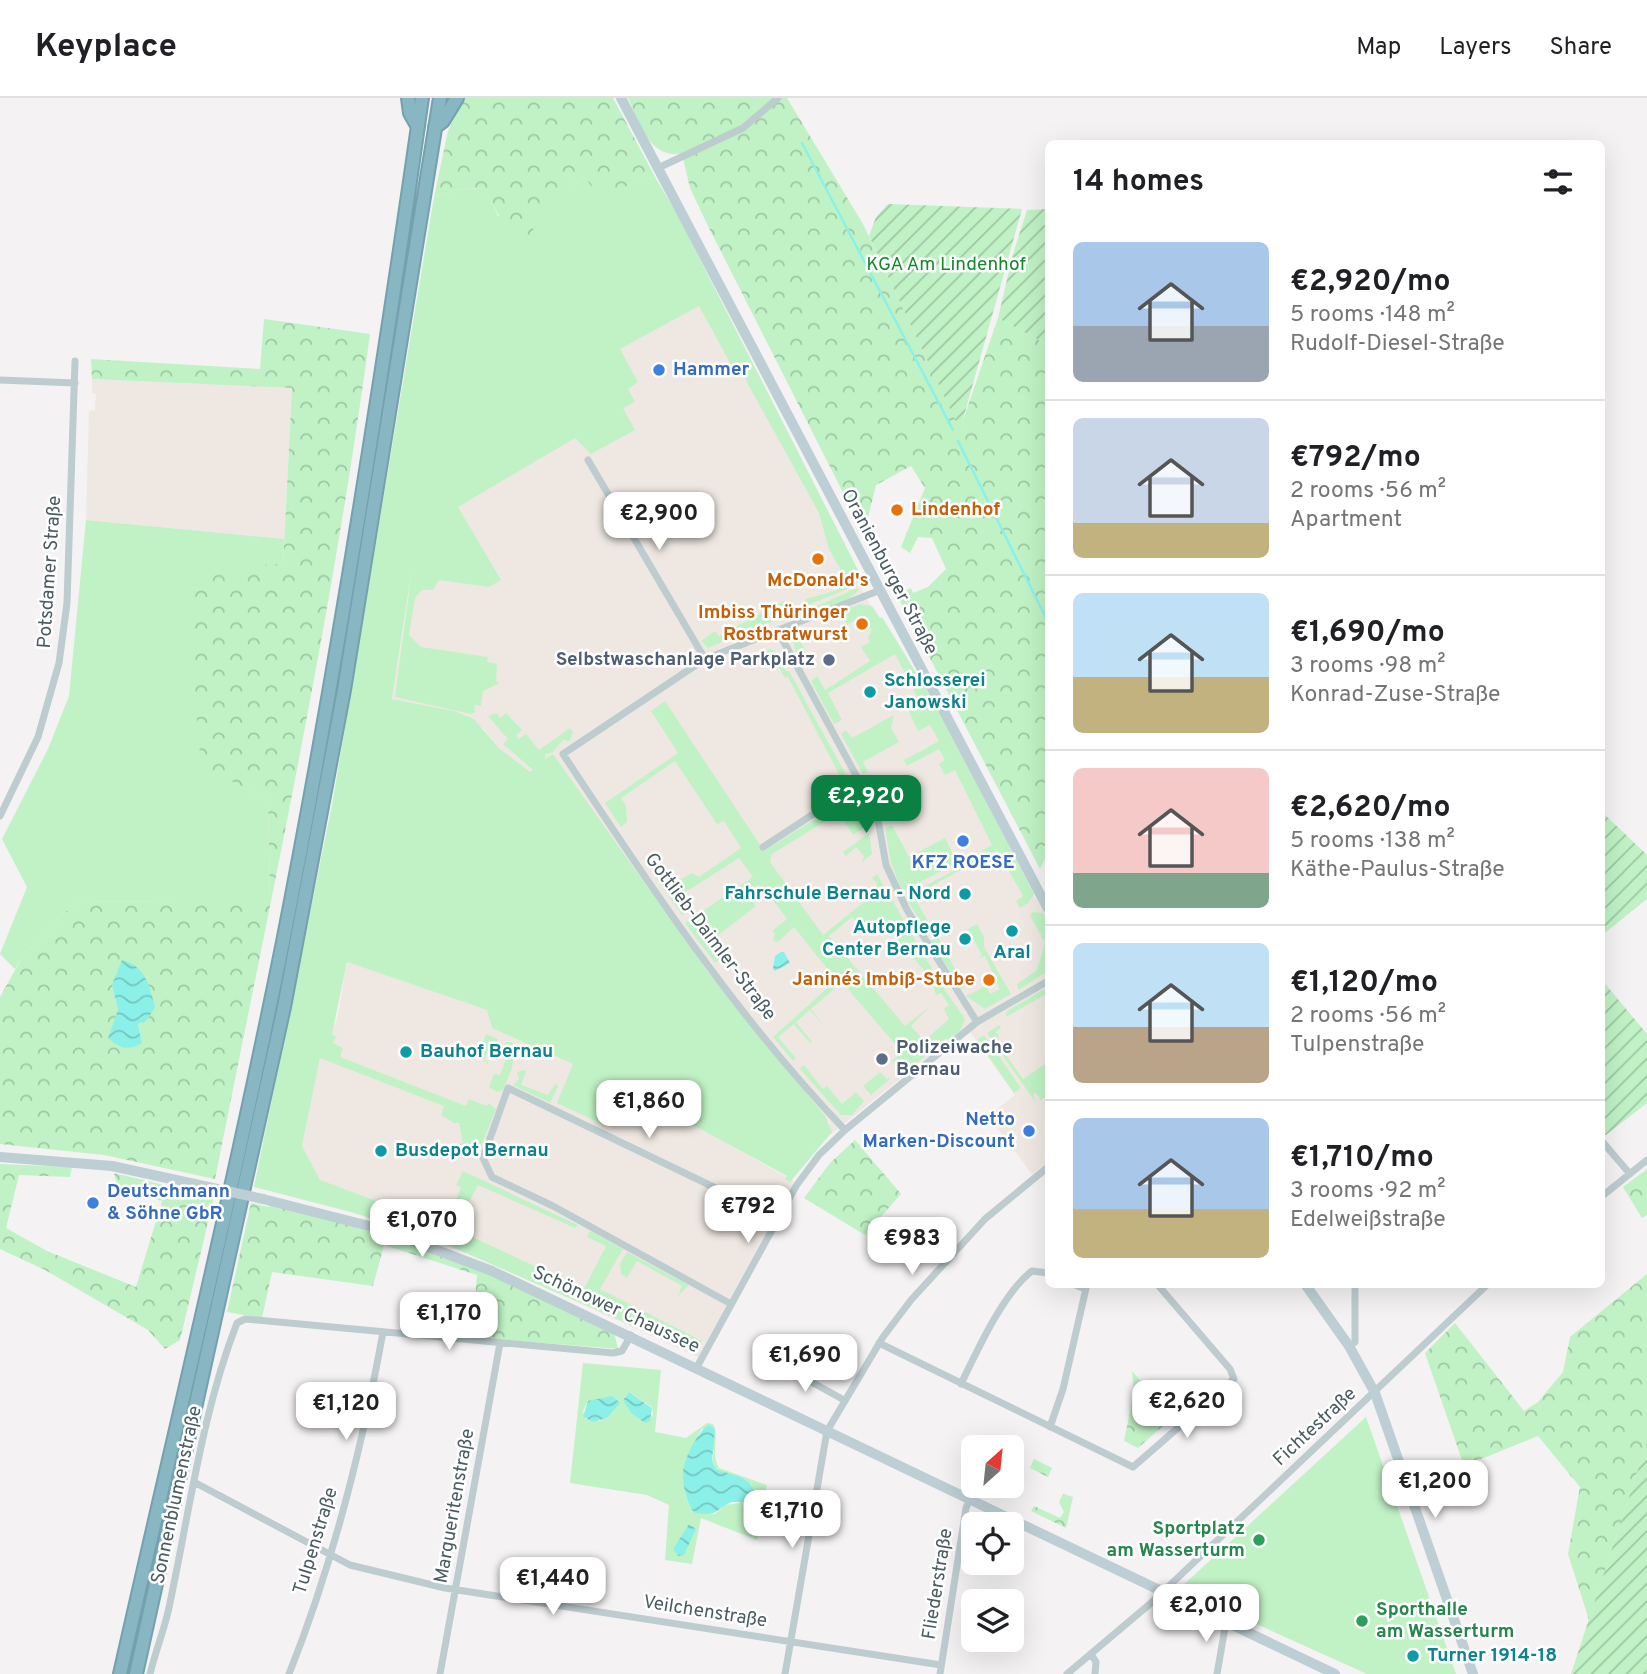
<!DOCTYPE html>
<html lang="en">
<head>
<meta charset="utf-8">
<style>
  :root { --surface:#fff; --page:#f2f2f2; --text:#202124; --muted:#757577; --line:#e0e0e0; --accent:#0b8043 }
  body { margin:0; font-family:Overpass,sans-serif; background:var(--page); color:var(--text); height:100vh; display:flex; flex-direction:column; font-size:26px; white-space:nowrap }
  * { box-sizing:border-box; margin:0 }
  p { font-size:23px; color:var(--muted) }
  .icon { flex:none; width:38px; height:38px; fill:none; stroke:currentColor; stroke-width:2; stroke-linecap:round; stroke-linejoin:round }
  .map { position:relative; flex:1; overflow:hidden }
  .panel { position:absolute; left:1045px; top:42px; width:560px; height:1148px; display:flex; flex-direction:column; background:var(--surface); border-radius:10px; box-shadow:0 7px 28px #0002 }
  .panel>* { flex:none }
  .needle { width:46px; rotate:27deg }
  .controls { position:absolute; left:961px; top:1337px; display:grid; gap:14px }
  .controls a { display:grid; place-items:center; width:63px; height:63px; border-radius:10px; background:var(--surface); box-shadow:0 7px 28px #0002; font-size:35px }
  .price { position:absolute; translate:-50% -60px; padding:0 16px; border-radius:14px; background:#fff; color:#222; font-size:23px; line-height:46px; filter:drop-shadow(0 2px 4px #0008) }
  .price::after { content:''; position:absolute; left:50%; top:42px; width:21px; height:16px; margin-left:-10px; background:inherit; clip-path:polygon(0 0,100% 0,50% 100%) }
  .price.on { background:var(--accent); color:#fff }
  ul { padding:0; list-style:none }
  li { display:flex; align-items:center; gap:21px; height:175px; padding:0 28px }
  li+li { border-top:2px solid var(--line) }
  li span { display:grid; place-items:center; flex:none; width:196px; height:140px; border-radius:10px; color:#555 }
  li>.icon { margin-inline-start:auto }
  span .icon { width:84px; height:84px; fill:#fffc; stroke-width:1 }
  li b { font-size:30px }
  h2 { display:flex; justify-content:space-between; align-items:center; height:84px; padding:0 28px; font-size:30px }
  header { display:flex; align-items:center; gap:42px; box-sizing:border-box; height:98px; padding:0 35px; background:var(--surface); border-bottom:2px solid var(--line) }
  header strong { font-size:33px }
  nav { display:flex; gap:38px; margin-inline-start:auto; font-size:24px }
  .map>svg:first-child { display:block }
  .commercial { fill:#efe8e2 }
  .grass { fill:#c0f2c5; fill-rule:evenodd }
  .forest { fill:url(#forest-crowns); fill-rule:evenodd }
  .garden { fill:url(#garden-furrows) }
  .water { fill:url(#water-waves) }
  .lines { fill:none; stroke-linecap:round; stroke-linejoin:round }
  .stream { stroke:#8bf1e8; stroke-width:2.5 }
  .highway-casing { stroke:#73a1ae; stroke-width:16 }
  .street { stroke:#bdcccf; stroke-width:7 }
  .secondary { stroke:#bdcfd4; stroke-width:10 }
  .highway { stroke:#88b6c2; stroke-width:12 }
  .secondary-bridge { stroke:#bdcfd4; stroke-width:10 }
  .shop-dot { fill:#3f7fe0; stroke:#fff; stroke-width:2.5 }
  .food-dot { fill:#e8710a; stroke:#fff; stroke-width:2.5 }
  .service-dot { fill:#5c6f8a; stroke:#fff; stroke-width:2.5 }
  .culture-dot { fill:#0f9aa8; stroke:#fff; stroke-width:2.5 }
  .leisure-dot { fill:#2e9e5b; stroke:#fff; stroke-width:2.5 }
  .labels { text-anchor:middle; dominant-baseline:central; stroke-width:5; stroke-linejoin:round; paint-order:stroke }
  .park-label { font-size:19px; fill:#13892b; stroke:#fff }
  .shop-label { font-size:19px; font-weight:bold; fill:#366cbe; stroke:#fff; text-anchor:start }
  .food-label { font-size:19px; font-weight:bold; fill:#c56008; stroke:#fff; text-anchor:end }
  .street-label { font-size:19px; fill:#495d61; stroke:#fff }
  .service-label { font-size:19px; font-weight:bold; fill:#4e5e75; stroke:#fff; text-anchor:end }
  .culture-label { font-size:19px; font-weight:bold; fill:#0d838f; stroke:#fff; text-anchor:start }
  .leisure-label { font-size:19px; font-weight:bold; fill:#27864d; stroke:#fff; text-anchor:end }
</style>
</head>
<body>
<header>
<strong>Keyplace</strong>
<nav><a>Map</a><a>Layers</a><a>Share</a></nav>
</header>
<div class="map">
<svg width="1647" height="1576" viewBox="0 0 1647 1576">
  <defs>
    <pattern id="forest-crowns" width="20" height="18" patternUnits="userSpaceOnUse" patternTransform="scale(1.75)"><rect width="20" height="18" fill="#c0f2c5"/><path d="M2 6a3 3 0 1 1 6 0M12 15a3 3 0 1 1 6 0" fill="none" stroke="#9ec7a3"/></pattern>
    <pattern id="garden-furrows" width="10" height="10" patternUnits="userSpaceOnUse" patternTransform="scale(1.75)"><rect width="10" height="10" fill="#c0f2c5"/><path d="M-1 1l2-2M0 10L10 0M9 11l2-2" fill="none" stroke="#9ec7a3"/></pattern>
    <pattern id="water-waves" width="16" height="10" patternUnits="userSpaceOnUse" patternTransform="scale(1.75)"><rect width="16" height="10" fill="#8bf1e8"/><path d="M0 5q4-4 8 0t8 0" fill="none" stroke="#74c6bf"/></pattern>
  </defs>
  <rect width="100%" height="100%" fill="#f4f2f3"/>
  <path class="commercial" d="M700 190 965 683 1048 821V1064L1032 1076 988 1018 1015 997 966 928 830 1037V1025L826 1019 707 873 553 657 530 675 499 650 484 631 454 613 392 601 425 399 601 241Z
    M92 281 292 290 284 441 86 422 89 313 95 312 96 296 92 295Z
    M347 864 487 912 794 1083 698 1259 461 1151 388 1124 300 1101 302 1048 322 950 337 922Z"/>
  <path class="grass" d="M584 79 600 96 655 79 678 118 860 476 855 480V488L803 509 806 501 838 492 844 478 829 451 819 415 743 277 739 272 729 275 734 272 699 208 620 251 638 284 628 291 635 304 623 310 635 332 591 356 575 340 458 409 501 482 489 489 439 482 433 492H422L415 500 409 537 421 549 488 559 487 564 497 566 496 583 500 585 483 593 481 608 474 607 475 614 471 616 395 599 412 471 392 601 454 613 474 621 499 650 530 674 533 672 503 646 508 641 488 618 497 615 500 620 506 615 522 632 516 637 518 641 526 636 539 652 570 630 573 634 570 643 563 642 552 655 545 656V661L553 656 707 873 826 1019 832 1034 790 1084 785 1081 787 1078 626 991 606 1028 557 1005 573 966 492 930 487 912 347 864 332 936 336 939 333 945 343 950 340 959 466 1008 469 1001 487 1008 488 1005 496 1011 477 1059 469 1055 471 1051 464 1048 459 1055 458 1046 463 1045 459 1025H454L441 1017 444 1008 320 960 302 1048 320 1082 446 1129 461 1089 456 1087 463 1073 578 1127 575 1130 478 1087 455 1131 584 1191 606 1148 587 1139 590 1133 623 1151 600 1191 702 1243 693 1254 422 1136 344 1112 254 1089 332 707 434 99 462 90 486 91 498 118 540 114 560 95Z
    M86 422 284 441 283 466 201 666 268 702 270 803 75 804 24 856 15 871 0 856 27 789 2 741 48 651 69 598Z
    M857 490 859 491C851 503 820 518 806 513Z
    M784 503 791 507 793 515 708 550 701 543 715 533 719 538Z
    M860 506 872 508 880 520 882 519 934 604 1034 796 1028 805 1020 810 1016 803 1023 798 997 752 928 790 912 795 930 827 931 833 928 835 906 800 910 796 970 764 969 760 992 747 955 672 945 677 939 666 945 662 939 651 907 668 904 662 939 643 930 627 918 633 907 609 919 602 895 556 828 595 842 622 834 626 811 583 817 578 825 592 870 563 861 549 870 544 868 540 873 530 869 531 863 520 847 526 843 519 833 522 832 516Z
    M824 529 800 542 809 561 803 564 799 562 792 541Z
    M770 551C783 556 782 565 786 573H789L855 693C842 701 827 715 814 700L842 682 788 579 785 580 772 557 763 555Z
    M665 603 764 753 807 726 858 700 860 702 868 727 853 737 839 715 772 756 770 764 823 837 870 799 868 796 878 787 872 780 877 776 935 876H927L881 822 865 834 852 819 829 838 905 928 929 909 911 928 924 943 949 921 944 911 949 907 941 895 936 897 933 887 938 882 965 921 960 933 950 941H945L902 978 897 973 901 969 896 963 891 964 897 959 894 954 899 951 842 884 811 911 826 931 810 912 796 924 812 944 810 945 794 926 778 939 796 960 793 963 773 939 833 885 823 874 826 869 794 829 778 844 773 843 775 836 772 833 787 821 767 794 753 804 756 808 716 839 728 855 715 865 685 825 753 779 739 760 681 797 690 812 682 817 652 774 659 775 668 789 692 775 699 779 741 750 724 723 717 726 675 663 621 700 626 708 627 724 621 729 605 705 678 655 651 613Z
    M894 617 891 630 899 644 863 664 868 674 863 676 841 636 846 632 852 640Z
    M885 690 900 711 911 705 909 701 914 699 919 707 902 716 884 720 873 697Z
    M892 727 909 759 945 740 957 765 902 793 891 765 885 730Z
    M869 735 872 756 862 764 864 758 856 749 846 758 843 754Z
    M1033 814 1043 815 1048 822V873L1018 892 1017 886 1037 872 1045 845 1030 817Z
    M977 826 984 839V849L1011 896 985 911 966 898 986 888 990 896 1000 891 985 858 978 860 982 857 968 831Z
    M938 839 960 881 969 886 962 891 930 843Z
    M1048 889V895L1006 919 1007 913Z
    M999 927 1001 930 996 934 999 939 995 942 1023 981 1048 964V997L1041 1002 1036 995 1033 996 1036 1005 987 935Z
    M486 936 498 941 497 944 492 943 484 962 489 964 487 966 479 957Z
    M984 937 1021 990 1014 995 977 942Z
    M506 944H511L515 949 512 970 503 992 497 994 489 989 494 976 500 977 510 950 504 947Z
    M804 967 823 991 827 988 842 1006 856 994 864 1003 852 1017H841L799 970Z
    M524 972 526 974 521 987 524 988 548 997 556 985 558 989 550 1005 513 987 519 981 517 974Z
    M880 974 887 981 892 979 871 997 863 988Z
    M627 1154 689 1187 678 1198 682 1188 637 1163 627 1180 621 1176 620 1166Z
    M583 1265 661 1272 655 1334 686 1340 707 1325 713 1326C720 1339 710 1356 719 1370L767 1387 757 1442 701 1420 692 1466 665 1462 669 1407 647 1397 570 1385ZM629 1294 652 1309 653 1317 645 1325 631 1315 623 1301ZM588 1303 601 1323 585 1321 583 1313ZM702 1330 714 1354 712 1363 716 1371 752 1387 739 1405 725 1407 715 1416 695 1415C674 1390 687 1355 702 1330Z
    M1366 1319 1456 1576H1367L1179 1491Z"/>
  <path class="forest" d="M464 0H613L655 79 599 97 584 79C558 96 542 110 530 139 504 136 496 113 486 91L462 90 434 99 448 33Z
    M628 0H787L863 126 960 331 998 220 1048 247V754L1040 771 897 497 911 490 913 495 928 489 946 471 932 440 918 439 910 455 901 449 925 390 911 368 876 387 864 436 708 128 690 90 682 56C648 60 640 25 628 0Z
    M264 221 370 236C332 520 271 800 215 1081L104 1057 0 1046V899L24 856 75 804 270 802 268 702 201 667 190 547 196 470 283 466 292 290 92 281 91 261 260 271ZM112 887 138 926 142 945 113 931 118 912Z
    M855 1042 901 1096 865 1137 804 1100 830 1065Z
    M0 1066 72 1069 70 1079 19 1077 6 1130 47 1153 136 1189 162 1103 118 1090 114 1075 214 1099 180 1242 165 1251 148 1232 45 1172 0 1151Z
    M1647 1071V1117L1642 1120 1623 1089Z
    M251 1105 269 1109V1106L389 1138 490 1177 614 1234 618 1251 472 1239 477 1177 384 1147 373 1188 272 1174 262 1220 227 1214Z
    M1647 1176V1344L1589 1522 1568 1456 1580 1389 1538 1338 1464 1368 1425 1255 1455 1225 1524 1313 1538 1304 1563 1274 1570 1239Z
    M1132 1273 1173 1319 1138 1350 1124 1343 1134 1293Z
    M1034 1361 1052 1370 1048 1379 1030 1370Z
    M1063 1396 1073 1399 1066 1430 1031 1413 1034 1408 1060 1420 1064 1414 1059 1404Z"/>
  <path class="garden" d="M888 106 1022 111 960 332 869 138 876 119Z
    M1048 111V247L998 220 1013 156 1027 112Z
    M1601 713 1647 757V801L1601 838Z
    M1601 881 1647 936V1005L1606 1037 1601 1036Z
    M1647 1344V1576H1571Z"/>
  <path class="water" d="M781 854H784L790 865 775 873 773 871 775 858Z
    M122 862C145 867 150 889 155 909L147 922 138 926 142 945C128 953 120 951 108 940L118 912 112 887Z
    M629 1294 652 1310 650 1323 645 1325 631 1315 623 1302Z
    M612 1298 620 1305 608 1319 594 1324 583 1319 588 1303Z
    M709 1327 715 1331 712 1363 716 1371C729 1377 749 1377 754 1393L744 1404H732C714 1411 720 1419 695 1415 687 1408 682 1385 683 1374 684 1361 698 1332 709 1327Z
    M689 1426 696 1431 684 1457 678 1458 673 1451Z"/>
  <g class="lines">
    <path class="stream" d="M802 45 953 332
      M958 343 1048 524"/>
    <defs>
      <path id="highway" d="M408 0 410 15 418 29
        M435 29 443 23 457 0
        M120 1576C175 1332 234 1089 283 844 338 564 382 282 422 0
        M136 1576 284 909 344 592 440 0"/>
    </defs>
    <use href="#highway" class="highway-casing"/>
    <path class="street" d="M658 70 743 30 778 0
      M0 282 75 285
      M588 362 705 561
      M779 535 877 716 886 767 907 812 977 924
      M0 718 38 639 59 565 67 505 75 263
      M763 749 815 715 831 711 864 692
      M845 1032C736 918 649 787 563 656L705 561 878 493
      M1601 1042 1630 1076
      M1601 1099 1647 1062
      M1073 1186 1085 1191
      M731 1206 553 1108 492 1079 483 1060 508 990 778 1120
      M879 1245 1133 1369 1234 1281 1230 1271 1157 1186
      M1349 1248 1355 1244V1186
      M779 1266 844 1302
      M697 1269 796 1088 819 1057 845 1032 977 924 1048 883
      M961 1286C977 1253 1003 1195 1032 1173L1048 1175
      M1050 1329 1063 1291 1087 1186
      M194 1384 350 1467 445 1490 941 1567
      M1091 1556 1096 1564 1095 1576
      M150 1576C155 1555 163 1535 168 1514 189 1418 201 1317 237 1225L245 1221 613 1255 622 1253 631 1237
      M289 1576C333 1466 362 1350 383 1234
      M440 1576 500 1245
      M785 1576 827 1333 883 1239 911 1202 985 1121 1048 1069
      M940 1576 966 1410 970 1401
      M1067 1576 1151 1505 1488 1186
      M1217 1576 1226 1524"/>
    <path class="secondary" d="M621 0 1048 811
      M0 1059 112 1068 208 1089
      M263 1101 381 1131 492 1173 1335 1576
      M1305 1186 1349 1248 1375 1295 1473 1576"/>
    <use href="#highway" class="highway"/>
    <path class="secondary-bridge" d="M208 1089 263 1101"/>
  </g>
  <g class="shop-dot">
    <circle cx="659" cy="272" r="7"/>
    <circle cx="963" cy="743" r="7"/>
    <circle cx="1029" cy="1033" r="7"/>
    <circle cx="93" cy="1105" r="7"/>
  </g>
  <g class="food-dot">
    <circle cx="897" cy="412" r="7"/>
    <circle cx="818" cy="461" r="7"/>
    <circle cx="862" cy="526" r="7"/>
    <circle cx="989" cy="882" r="7"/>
  </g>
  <g class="service-dot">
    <circle cx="829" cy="562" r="7"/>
    <circle cx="882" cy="961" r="7"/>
  </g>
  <g class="culture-dot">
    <circle cx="870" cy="594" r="7"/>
    <circle cx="965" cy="796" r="7"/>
    <circle cx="1012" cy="833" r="7"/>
    <circle cx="965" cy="841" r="7"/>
    <circle cx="406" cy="954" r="7"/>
    <circle cx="381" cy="1053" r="7"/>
    <circle cx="1413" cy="1558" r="7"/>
  </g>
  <g class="leisure-dot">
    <circle cx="1259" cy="1442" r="7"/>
    <circle cx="1362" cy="1523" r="7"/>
  </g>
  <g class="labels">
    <g class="park-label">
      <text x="946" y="167">KGA Am Lindenhof</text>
    </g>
    <g class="shop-label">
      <text x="673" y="272">Hammer</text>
      <text x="963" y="765" text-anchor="middle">KFZ ROESE</text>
      <text x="1015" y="1022" text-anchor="end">Netto<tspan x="1015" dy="22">Marken-Discount</tspan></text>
      <text x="107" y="1094">Deutschmann<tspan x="107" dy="22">&amp; Söhne GbR</tspan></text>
    </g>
    <g class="food-label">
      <text x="911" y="412" text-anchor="start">Lindenhof</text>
      <text x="818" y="483" text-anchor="middle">McDonald's</text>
      <text x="848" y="515">Imbiss Thüringer<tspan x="848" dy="22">Rostbratwurst</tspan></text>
      <text x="975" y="882">Janine´s Imbiß-Stube</text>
    </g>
    <g class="street-label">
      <text transform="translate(50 474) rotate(-86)">Potsdamer Straße</text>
      <text transform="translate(889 474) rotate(62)">Oranienburger Straße</text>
      <text transform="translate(710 839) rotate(53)">Gottlieb-Daimler-Straße</text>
      <text transform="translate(616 1212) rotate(25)">Schönower Chaussee</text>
      <text transform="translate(1315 1329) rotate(-43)">Fichtestraße</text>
      <text transform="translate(177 1397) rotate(-78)">Sonnenblumenstraße</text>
      <text transform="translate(455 1408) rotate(-80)">Margueritenstraße</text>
      <text transform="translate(316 1443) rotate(-73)">Tulpenstraße</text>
      <text transform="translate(938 1486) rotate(-81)">Fliederstraße</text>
      <text transform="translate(705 1514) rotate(9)">Veilchenstraße</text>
    </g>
    <g class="service-label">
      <text x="815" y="562">Selbstwaschanlage Parkplatz</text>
      <text x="896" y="950" text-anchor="start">Polizeiwache<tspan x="896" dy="22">Bernau</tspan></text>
    </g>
    <g class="culture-label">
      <text x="884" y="583">Schlosserei<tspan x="884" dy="22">Janowski</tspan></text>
      <text x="951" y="796" text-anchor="end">Fahrschule Bernau - Nord</text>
      <text x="951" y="830" text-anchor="end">Autopflege<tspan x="951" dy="22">Center Bernau</tspan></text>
      <text x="1012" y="855" text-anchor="middle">Aral</text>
      <text x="420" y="954">Bauhof Bernau</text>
      <text x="395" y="1053">Busdepot Bernau</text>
      <text x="1427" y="1558">Turner 1914-18</text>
    </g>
    <g class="leisure-label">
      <text x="1245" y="1431">Sportplatz<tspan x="1245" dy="22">am Wasserturm</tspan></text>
      <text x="1376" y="1512" text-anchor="start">Sporthalle<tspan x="1376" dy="22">am Wasserturm</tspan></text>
    </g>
  </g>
</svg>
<div class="controls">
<a><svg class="needle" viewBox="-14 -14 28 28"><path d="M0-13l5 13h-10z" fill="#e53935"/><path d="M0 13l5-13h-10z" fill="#757577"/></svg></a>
<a><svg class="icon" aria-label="locate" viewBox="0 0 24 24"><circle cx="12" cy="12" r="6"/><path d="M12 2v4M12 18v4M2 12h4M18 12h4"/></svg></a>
<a><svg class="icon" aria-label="layers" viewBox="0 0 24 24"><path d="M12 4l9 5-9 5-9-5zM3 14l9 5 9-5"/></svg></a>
</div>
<b class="price" style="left:659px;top:454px">€2,900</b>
<b class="price on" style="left:866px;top:737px">€2,920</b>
<b class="price" style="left:649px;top:1042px">€1,860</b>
<b class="price" style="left:748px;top:1147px">€792</b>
<b class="price" style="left:422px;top:1161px">€1,070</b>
<b class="price" style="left:912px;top:1179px">€983</b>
<b class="price" style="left:449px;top:1254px">€1,170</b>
<b class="price" style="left:805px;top:1296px">€1,690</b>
<b class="price" style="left:1187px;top:1342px">€2,620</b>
<b class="price" style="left:346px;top:1344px">€1,120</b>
<b class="price" style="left:1435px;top:1422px">€1,200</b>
<b class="price" style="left:792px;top:1452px">€1,710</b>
<b class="price" style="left:553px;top:1519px">€1,440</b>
<b class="price" style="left:1206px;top:1546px">€2,010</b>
<section class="panel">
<h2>14 homes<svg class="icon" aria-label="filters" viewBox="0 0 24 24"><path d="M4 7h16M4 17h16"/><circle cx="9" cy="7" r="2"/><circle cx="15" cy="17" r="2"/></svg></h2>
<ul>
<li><span style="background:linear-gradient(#a9c7e8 60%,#9aa5b1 0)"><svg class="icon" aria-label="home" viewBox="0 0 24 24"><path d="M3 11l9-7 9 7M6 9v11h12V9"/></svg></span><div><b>€2,920/mo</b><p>5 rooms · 148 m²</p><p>Rudolf-Diesel-Straße</p></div></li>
<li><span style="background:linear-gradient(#c9d6e8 75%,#c2b280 0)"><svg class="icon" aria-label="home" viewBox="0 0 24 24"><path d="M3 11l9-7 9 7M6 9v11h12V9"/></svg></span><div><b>€792/mo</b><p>2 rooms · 56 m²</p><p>Apartment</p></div></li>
<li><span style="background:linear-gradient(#bfe0f5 60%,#c2b280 0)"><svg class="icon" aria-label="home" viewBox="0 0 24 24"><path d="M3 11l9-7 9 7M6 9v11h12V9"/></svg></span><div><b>€1,690/mo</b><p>3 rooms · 98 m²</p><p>Konrad-Zuse-Straße</p></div></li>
<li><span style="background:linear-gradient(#f6c9c9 75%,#7fa58c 0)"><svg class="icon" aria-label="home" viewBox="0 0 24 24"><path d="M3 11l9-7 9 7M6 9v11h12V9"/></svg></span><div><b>€2,620/mo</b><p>5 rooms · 138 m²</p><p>Käthe-Paulus-Straße</p></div></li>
<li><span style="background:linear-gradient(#bfe0f5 60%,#b9a48a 0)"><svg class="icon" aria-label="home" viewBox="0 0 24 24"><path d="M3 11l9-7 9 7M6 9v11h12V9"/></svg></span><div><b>€1,120/mo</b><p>2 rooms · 56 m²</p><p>Tulpenstraße</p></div></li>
<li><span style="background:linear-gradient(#a9c7e8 65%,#c2b280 0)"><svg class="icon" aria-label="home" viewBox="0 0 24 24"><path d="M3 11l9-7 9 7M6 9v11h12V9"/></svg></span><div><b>€1,710/mo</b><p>3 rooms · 92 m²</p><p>Edelweißstraße</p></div></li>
</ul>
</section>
</div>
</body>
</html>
